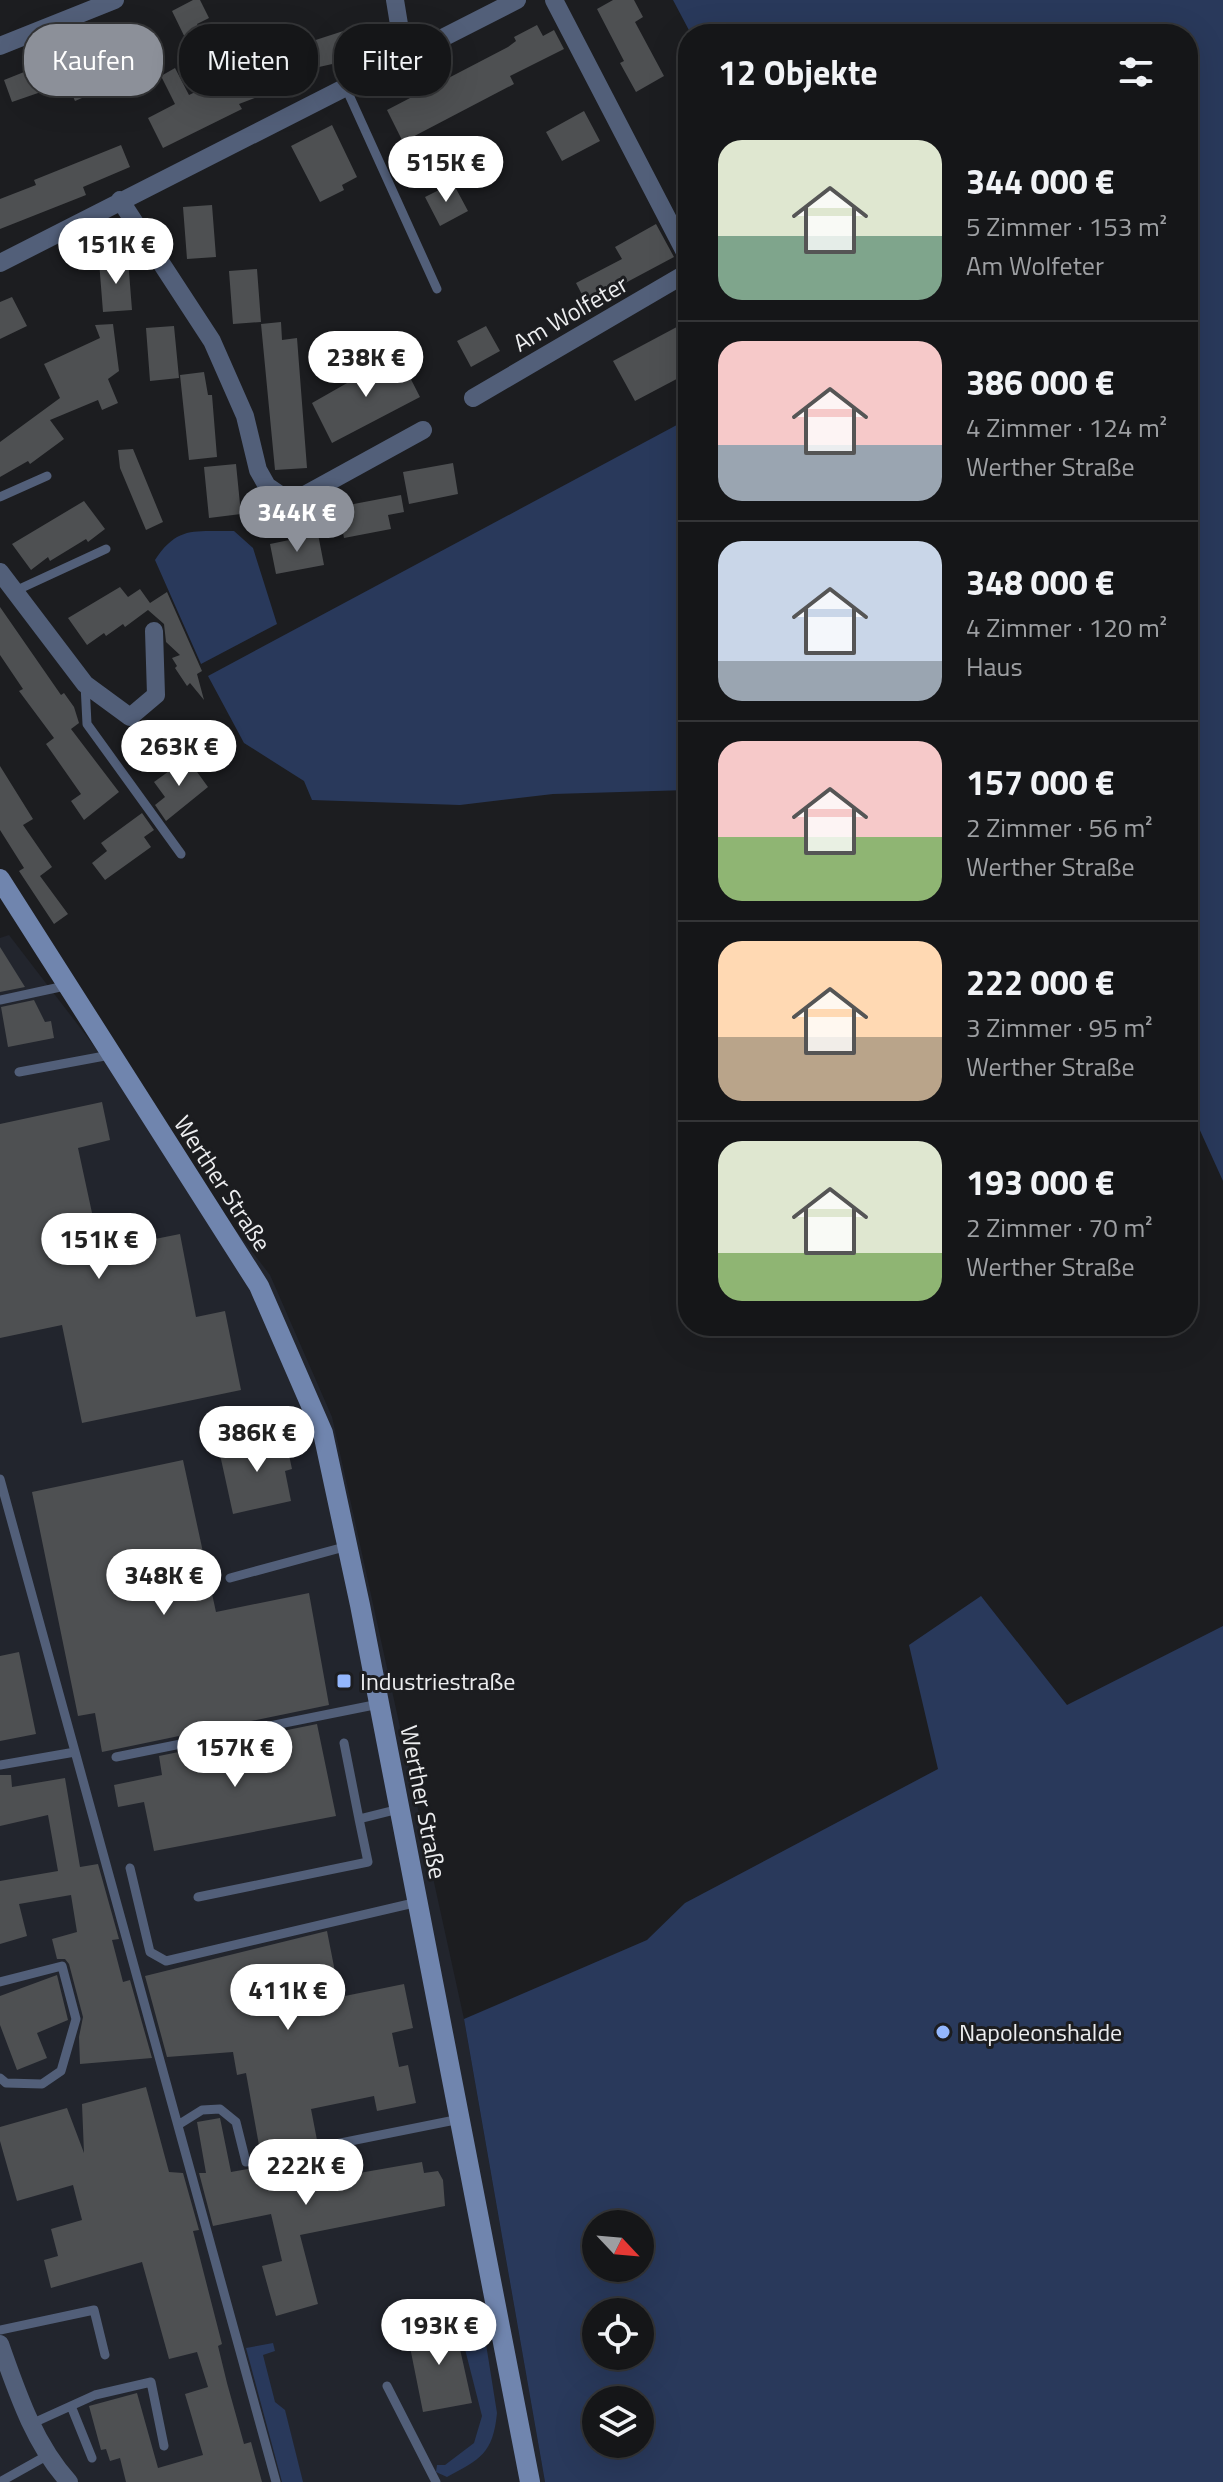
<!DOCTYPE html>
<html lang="de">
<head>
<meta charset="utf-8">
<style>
  :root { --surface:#151618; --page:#222325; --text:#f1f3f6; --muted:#9d9fa2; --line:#343537; --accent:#8c9099 }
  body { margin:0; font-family:"Titillium Web",sans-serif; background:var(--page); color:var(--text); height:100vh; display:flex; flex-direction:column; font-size:30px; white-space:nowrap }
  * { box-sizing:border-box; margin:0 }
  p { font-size:26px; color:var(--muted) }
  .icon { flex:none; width:44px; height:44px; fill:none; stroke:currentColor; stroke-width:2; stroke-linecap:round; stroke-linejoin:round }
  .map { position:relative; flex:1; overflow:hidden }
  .details { position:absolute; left:678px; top:24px; width:520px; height:1312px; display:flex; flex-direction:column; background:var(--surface); border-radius:32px; box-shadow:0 8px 32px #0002,0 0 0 2px var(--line) }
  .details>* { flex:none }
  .top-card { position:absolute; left:24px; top:24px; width:534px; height:72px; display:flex; gap:16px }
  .needle { width:52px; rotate:116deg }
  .controls { position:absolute; left:582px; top:2210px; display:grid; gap:16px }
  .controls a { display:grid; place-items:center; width:72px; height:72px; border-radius:50%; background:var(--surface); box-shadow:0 8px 32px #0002,0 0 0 2px var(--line); font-size:40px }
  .price { position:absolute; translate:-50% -68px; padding:0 18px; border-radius:28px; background:#fff; color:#222; font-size:26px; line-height:52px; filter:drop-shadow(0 2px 4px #0008) }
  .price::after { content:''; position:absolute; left:50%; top:48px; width:24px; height:18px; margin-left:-12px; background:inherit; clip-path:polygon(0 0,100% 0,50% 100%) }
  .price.selected { background:var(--accent); color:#fff }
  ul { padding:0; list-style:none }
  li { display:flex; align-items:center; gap:24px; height:200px; padding:0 40px }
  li+li { border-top:2px solid var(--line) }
  li span { display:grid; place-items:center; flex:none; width:224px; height:160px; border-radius:24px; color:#555 }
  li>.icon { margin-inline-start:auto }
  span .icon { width:96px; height:96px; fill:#fffc; stroke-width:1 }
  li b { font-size:34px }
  h2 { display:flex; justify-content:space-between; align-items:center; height:96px; padding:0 40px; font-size:34px }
  .chip { padding:0 28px; border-radius:32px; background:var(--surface); box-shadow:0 8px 32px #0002,0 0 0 2px var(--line); font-size:28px; line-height:72px }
  .chip.selected { background:var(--accent); color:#fff }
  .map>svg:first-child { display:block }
  .built { fill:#22252d }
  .green { fill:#29395b; fill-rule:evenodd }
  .building { fill:#4e5052 }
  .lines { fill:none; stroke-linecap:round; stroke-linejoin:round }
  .lane { stroke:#525f79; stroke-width:9 }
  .street { stroke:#525f79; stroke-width:18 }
  .secondary { stroke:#7085ae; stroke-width:20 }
  .poi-dot { fill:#94b7fd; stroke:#1c1d20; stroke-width:3 }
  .labels { text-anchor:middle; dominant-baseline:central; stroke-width:6; stroke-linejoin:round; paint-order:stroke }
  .street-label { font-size:24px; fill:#ecedef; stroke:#1c1d20 }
  .poi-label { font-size:24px; fill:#ecedef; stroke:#1c1d20; text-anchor:start }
</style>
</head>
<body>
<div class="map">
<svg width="1223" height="2482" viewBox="0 0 1223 2482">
  <rect width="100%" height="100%" fill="#1c1d20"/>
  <path class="built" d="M9 935 270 1275 332 1417 464 2019 545 2482H0V938Z"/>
  <path class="green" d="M673 0H1223V1181L1188 1104V34H691Z
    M688 419V790L553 794 460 805 312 800 304 781 244 743 208 676Z
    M234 531 253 548 277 624 201 664 155 560C178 525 195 532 234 531Z
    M981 1596 1067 1705 1223 1626V2482H545L464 2019 647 1940 685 1903 938 1769 909 1645ZM596 2224H640V2268H596ZM596 2312H640V2356H596ZM596 2400H640V2444H596Z
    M479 2300 497 2413C493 2454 480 2459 447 2477L436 2472 437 2465H445L474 2443 482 2416 453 2302Z
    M273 2343 275 2351 263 2355 275 2402 285 2410 303 2482H282L246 2348Z"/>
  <path class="building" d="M193 0H200L209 18 197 24 206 42 191 50 172 11Z
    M613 0H634L643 17 635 22 664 76 636 92 620 63 624 61 597 9Z
    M368 23 375 53 350 63V60L288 74 292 84 239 104 242 109 163 148 148 118 175 104 161 76 175 68 189 95 250 66 248 62Z
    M142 25 160 65 133 77 125 58 88 73 96 92 75 101 67 83 12 102 4 80Z
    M537 25 543 36 554 30 564 49 510 76 514 84 403 142 387 110 508 47 516 41 514 37Z
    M584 111 600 141 562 161 546 132Z
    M332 125 357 177 342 185 344 190 320 202 291 146Z
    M121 145 130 167 83 187 86 195 0 229V199L36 185 34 180Z
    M453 183 468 211 440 226 425 197Z
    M212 205 216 257 187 259 183 207Z
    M656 224 674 257 614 289 617 293 589 308 576 283 622 259 615 247Z
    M128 259 132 310 103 312 99 261Z
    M257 269 261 322 233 324 229 271Z
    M12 297 27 326 0 339V302Z
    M688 321V373L635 401 613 361Z
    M281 322 282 340 297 338 307 468 275 470 261 324Z
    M113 324 119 371 108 379 118 403 102 410 98 400 50 420 64 439 30 464 28 461 0 477V442L60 398 44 364 100 338 95 325Z
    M174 326 179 378 150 381 146 328Z
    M486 326 500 351 471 367 457 341Z
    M398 354 420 397 332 443 312 403Z
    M204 372 208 395H212L217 457 189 460 180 375Z
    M133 449 163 522 146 530 120 468 118 450Z
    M453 463 458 494 409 504 403 472Z
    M236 464 241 514 209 518 204 467Z
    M401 495 404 512 388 515 391 529 344 538 338 507Z
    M84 501 105 529 88 542 86 539 50 561 48 557 31 570 12 544Z
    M318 534 324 565 276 574 270 544Z
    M120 587 128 597 140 589 150 603 167 592 202 671 197 674 204 700 190 683 187 686 175 668 177 666 172 658 180 655 166 642 164 624 148 610 125 627 123 624 106 636 104 633 87 645 68 618Z
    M0 607 61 695 64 693 74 707 79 723 71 729 119 792 84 820 71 801 81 794 46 744 54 738 19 691 23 689 0 655Z
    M187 758 208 787 166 821 155 805 165 797 154 782Z
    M0 766 33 819 23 825 52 867 40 876 68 914 54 924 19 871 24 868 0 830Z
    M142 813 154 830 144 837 151 847 105 880 92 863 107 851 101 843Z
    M0 947 25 987 0 992Z
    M34 1000 45 1022 51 1021 54 1038 8 1047 1 1007Z
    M102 1102 110 1140 78 1148 100 1250 180 1234 196 1317 225 1311 241 1390 82 1423 62 1325 0 1338V1124Z
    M285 1436 292 1469 285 1471 291 1501 233 1514 219 1450Z
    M183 1460 216 1612 309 1593 329 1705 102 1752 95 1713 78 1716 32 1492Z
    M19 1652 36 1734 0 1741V1656Z
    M317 1724 336 1816 154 1851 144 1802 118 1807 114 1785 162 1775 159 1756Z
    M0 1775H11L12 1787 65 1778 80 1867 98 1864 119 1939 112 1940 123 1982 130 1980 152 2058 80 2064 79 2037 83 2017 69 1964 65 1959H57L52 1939 77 1932 71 1895 19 1904 27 1936 0 1944V1881L58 1871 48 1815 0 1826Z
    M327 1931 340 1997 404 1984 413 2028 392 2033 399 2067 408 2065 416 2103 377 2111 374 2096 311 2109 317 2140 260 2151 246 2073 237 2075 233 2052 167 2057 145 1976Z
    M57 1975 68 2020 37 2033 47 2058 17 2070 0 2025V1996Z
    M146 2087 169 2172 183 2173 199 2230 193 2231 222 2344 218 2346 227 2383 244 2444 251 2442 262 2482H126L120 2458 110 2461 106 2449 101 2450 89 2406 137 2393 158 2468 203 2455 185 2394 208 2387 197 2352 169 2359 142 2262 51 2288 44 2260 58 2256 51 2229 82 2220 73 2185 17 2201 0 2141V2127L67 2108 84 2153 82 2104Z
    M220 2118 231 2172 296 2160 302 2183 422 2162 424 2173 438 2171 443 2180 445 2206 300 2235 318 2304 276 2316 262 2266 282 2261 271 2214 213 2226 199 2173H206L197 2122Z
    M454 2322 472 2403 423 2412 407 2332Z"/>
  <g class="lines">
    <path class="lane" d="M345 86 437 289
      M0 497 47 476
      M15 591 106 549
      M85 684 87 724 181 854
      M0 1000 65 986
      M19 1072 110 1055
      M0 1479 276 2482
      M230 1578 348 1546
      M344 1743 359 1819
      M116 1757 379 1704
      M0 1765 75 1752
      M130 1868 150 1952 166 1961 418 1902
      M198 1897 368 1862 359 1819 399 1809
      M0 1982 62 1966 76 2019 61 2071 42 2084 6 2083 0 2078
      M178 2125 202 2110 220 2109 236 2122 246 2162 460 2119
      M0 2330 94 2310 105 2355
      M387 2386 436 2482
      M71 2406 92 2458
      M31 2424 95 2395 151 2382 164 2446
      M0 2482 48 2455"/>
    <path class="street" d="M395 0 404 55
      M554 0 688 258
      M0 46 115 0
      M120 200 212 341 245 416 258 470 267 486 283 497 303 496 423 430
      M0 263 517 0
      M473 398 685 274 688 267
      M0 572 85 684 130 717 156 695 154 631
      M0 2344C17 2392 34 2444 69 2482"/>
    <path class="secondary" d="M0 879 259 1286 323 1433 360 1605 530 2482"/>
  </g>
  <g class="poi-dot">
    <rect x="336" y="1673" width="16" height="16" rx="4"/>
    <circle cx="943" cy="2032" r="8"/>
  </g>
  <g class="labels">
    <g class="street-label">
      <text transform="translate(570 313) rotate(-30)">Am Wolfeter</text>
      <text transform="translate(223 1183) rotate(57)">Werther Straße</text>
      <text transform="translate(424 1802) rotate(79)">Werther Straße</text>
    </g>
    <g class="poi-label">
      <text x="360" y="1681">Industriestraße</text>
      <text x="959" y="2032">Napoleonshalde</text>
    </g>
  </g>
</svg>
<div class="controls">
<a><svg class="needle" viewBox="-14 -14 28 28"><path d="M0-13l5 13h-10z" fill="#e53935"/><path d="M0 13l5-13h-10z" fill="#9d9fa2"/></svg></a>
<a><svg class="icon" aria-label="locate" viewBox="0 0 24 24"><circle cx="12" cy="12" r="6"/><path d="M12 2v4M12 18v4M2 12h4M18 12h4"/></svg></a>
<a><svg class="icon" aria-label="layers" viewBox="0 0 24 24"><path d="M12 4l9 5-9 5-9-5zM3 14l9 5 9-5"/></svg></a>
</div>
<b class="price" style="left:446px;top:204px">515K €</b>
<b class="price" style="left:116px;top:286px">151K €</b>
<b class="price" style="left:366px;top:399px">238K €</b>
<b class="price selected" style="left:297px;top:554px">344K €</b>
<b class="price" style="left:179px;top:788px">263K €</b>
<b class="price" style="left:99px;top:1281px">151K €</b>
<b class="price" style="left:257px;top:1474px">386K €</b>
<b class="price" style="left:164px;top:1617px">348K €</b>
<b class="price" style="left:235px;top:1789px">157K €</b>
<b class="price" style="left:288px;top:2032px">411K €</b>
<b class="price" style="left:306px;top:2207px">222K €</b>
<b class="price" style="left:439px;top:2367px">193K €</b>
<div class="top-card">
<a class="chip selected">Kaufen</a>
<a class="chip">Mieten</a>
<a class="chip">Filter</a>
</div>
<section class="details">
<h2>12 Objekte<svg class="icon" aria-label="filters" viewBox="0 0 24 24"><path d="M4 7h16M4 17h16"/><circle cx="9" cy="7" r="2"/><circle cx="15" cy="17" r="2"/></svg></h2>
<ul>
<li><span style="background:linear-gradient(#dfe7d0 60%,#7fa58c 0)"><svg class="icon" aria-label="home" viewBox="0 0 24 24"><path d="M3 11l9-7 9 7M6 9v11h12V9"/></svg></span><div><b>344 000 €</b><p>5 Zimmer · 153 m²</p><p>Am Wolfeter</p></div></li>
<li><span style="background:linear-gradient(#f6c9c9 65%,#9aa5b1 0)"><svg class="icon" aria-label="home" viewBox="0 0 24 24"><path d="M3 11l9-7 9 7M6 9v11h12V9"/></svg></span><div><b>386 000 €</b><p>4 Zimmer · 124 m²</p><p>Werther Straße</p></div></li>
<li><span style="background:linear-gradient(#c9d6e8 75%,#9aa5b1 0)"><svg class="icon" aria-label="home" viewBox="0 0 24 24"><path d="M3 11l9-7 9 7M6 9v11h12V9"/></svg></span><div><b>348 000 €</b><p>4 Zimmer · 120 m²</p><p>Haus</p></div></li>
<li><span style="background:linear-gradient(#f6c9c9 60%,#8fb573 0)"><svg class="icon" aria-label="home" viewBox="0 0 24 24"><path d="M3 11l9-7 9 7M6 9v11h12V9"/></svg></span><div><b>157 000 €</b><p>2 Zimmer · 56 m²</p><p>Werther Straße</p></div></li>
<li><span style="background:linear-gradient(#ffd9b3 60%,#b9a48a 0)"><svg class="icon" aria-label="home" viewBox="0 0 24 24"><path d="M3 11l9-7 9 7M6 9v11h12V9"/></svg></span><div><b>222 000 €</b><p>3 Zimmer · 95 m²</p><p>Werther Straße</p></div></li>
<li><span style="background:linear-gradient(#dfe7d0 70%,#8fb573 0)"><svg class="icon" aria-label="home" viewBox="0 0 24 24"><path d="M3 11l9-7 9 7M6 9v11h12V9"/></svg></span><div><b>193 000 €</b><p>2 Zimmer · 70 m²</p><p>Werther Straße</p></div></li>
</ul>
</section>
</div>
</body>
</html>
